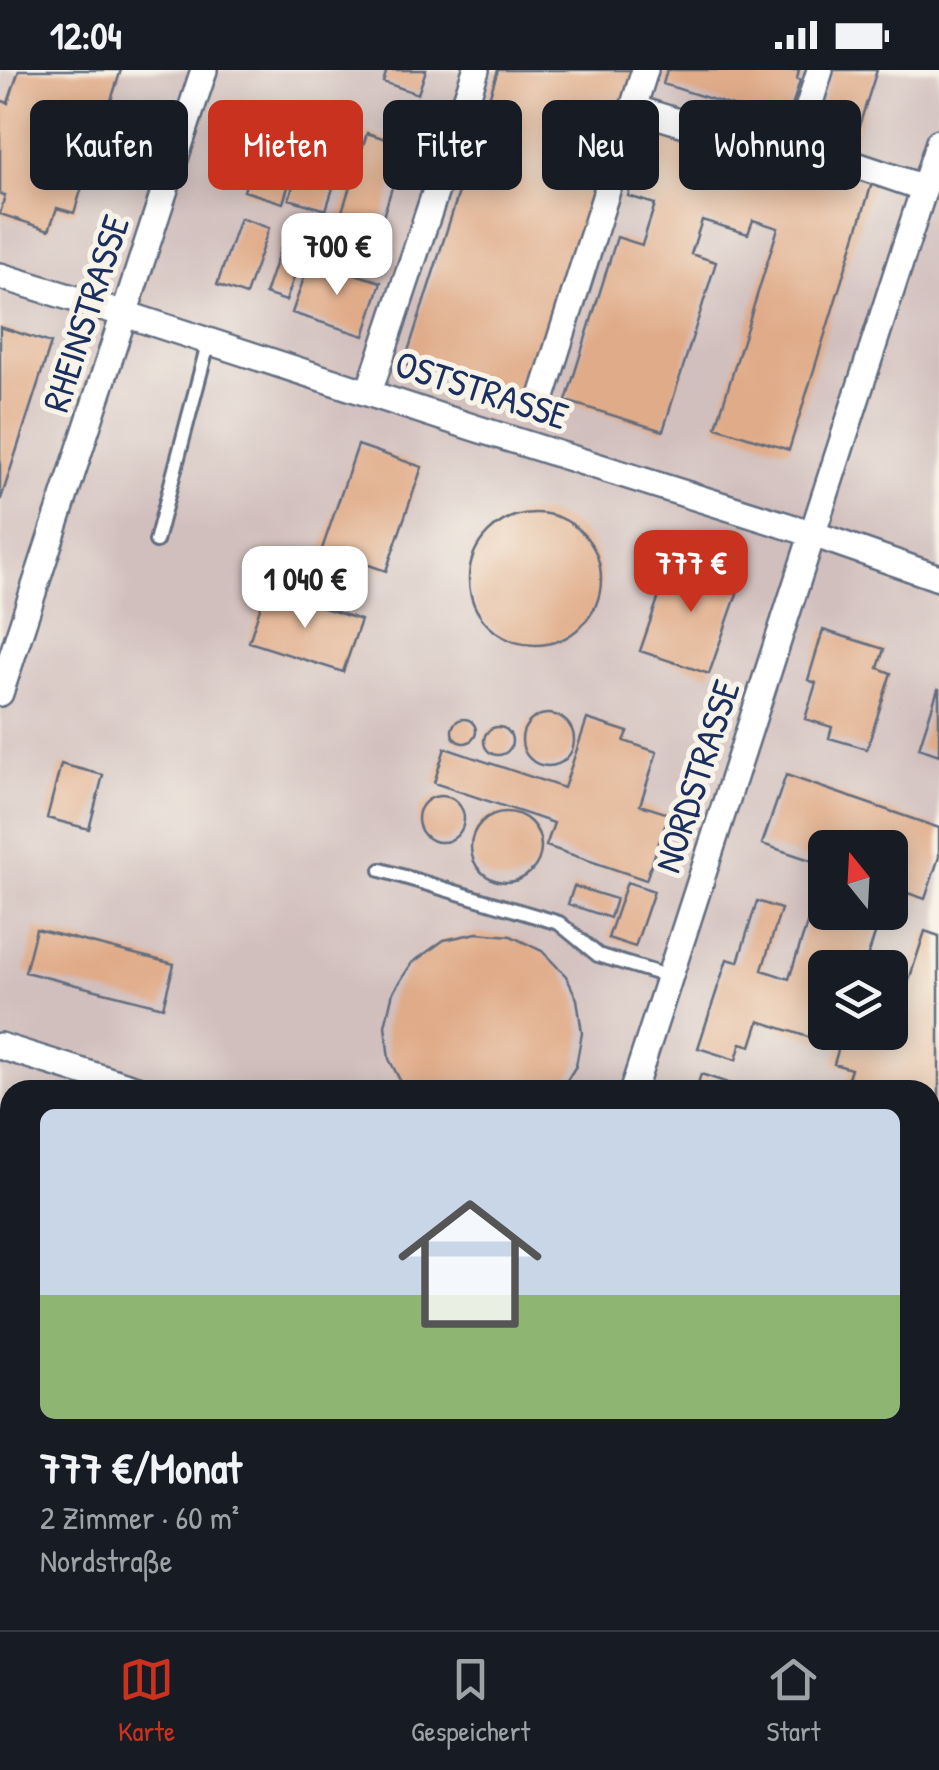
<!DOCTYPE html>
<html lang="de">
<head>
<meta charset="utf-8">
<style>
  :root { --surface:#171b24; --page:#20242c; --text:#f1f3f6; --muted:#9ea1a6; --line:#363941; --accent:#c8321e }
  body { margin:0; font-family:"Patrick Hand",sans-serif; background:var(--page); color:var(--text); height:100vh; display:flex; flex-direction:column; font-size:38px; white-space:nowrap }
  * { box-sizing:border-box; margin:0 }
  p { font-size:32px; color:var(--muted) }
  .icon { flex:none; width:55px; height:55px; fill:none; stroke:currentColor; stroke-width:2; stroke-linecap:round; stroke-linejoin:round }
  .map { position:relative; flex:1; overflow:hidden }
  .sheet { position:absolute; left:0px; top:1010px; width:940px; height:550px; display:flex; flex-direction:column; background:var(--surface); border-radius:30px 30px 0 0; box-shadow:0 5px 25px #0003 }
  .sheet>* { flex:none }
  .banner { position:absolute; left:30px; top:30px; width:880px; height:90px; display:flex; gap:20px }
  .needle { width:65px; rotate:342deg }
  .controls { position:absolute; left:808px; top:760px; display:grid; gap:20px }
  .controls a { display:grid; place-items:center; width:100px; height:100px; border-radius:15px; background:var(--surface); box-shadow:0 5px 25px #0003; font-size:50px }
  .price { position:absolute; translate:-50% -85px; padding:0 22px; border-radius:20px; background:#fff; color:#222; font-size:32px; line-height:65px; filter:drop-shadow(0 2px 5px #0008) }
  .price::after { content:''; position:absolute; left:50%; top:60px; width:30px; height:22px; margin-left:-15px; background:inherit; clip-path:polygon(0 0,100% 0,50% 100%) }
  .price.current { background:var(--accent); color:#fff }
  ul { padding:0; list-style:none }
  li { display:grid; align-content:center; gap:20px; height:530px; padding:0 40px }
  li+li { border-top:2px solid var(--line) }
  li span { display:grid; place-items:center; height:310px; border-radius:15px; color:#555 }
  li>.icon { margin-inline-start:auto }
  span .icon { width:180px; height:180px; fill:#fffc; stroke-width:1 }
  li b { font-size:42px }
  .tag { padding:0 35px; border-radius:15px; background:var(--surface); box-shadow:0 5px 25px #0003; font-size:35px; line-height:90px }
  .tag.current { background:var(--accent); color:#fff }
  .status { display:flex; justify-content:space-between; align-items:center; height:70px; padding:0 50px; background:var(--surface); direction:ltr }
  .status svg { height:28px; fill:currentColor }
  .tab-bar { display:flex; justify-content:space-around; align-items:center; height:140px; border-top:2px solid var(--line); background:var(--surface); font-size:28px; color:var(--muted) }
  .tab-bar a { display:grid; justify-items:center; gap:5px }
  .tab-bar .current { color:var(--accent) }
  .map>svg:first-child { display:block }
  .industrial { fill:#d1bfbd; fill-rule:evenodd }
  .building { fill:#e0ab88 }
  .lines { fill:none; stroke-linecap:round; stroke-linejoin:round }
  .lane-casing { stroke:#626d7f; stroke-width:18 }
  .street-casing { stroke:#626d7f; stroke-width:30 }
  .lane { stroke:#fff; stroke-width:12 }
  .street { stroke:#fff; stroke-width:25 }
  .labels { text-anchor:middle; dominant-baseline:central; stroke-width:10; stroke-linejoin:round; paint-order:stroke }
  .street-label { font-size:38px; fill:#1b2f5e; stroke:#f7f3e8 }
</style>
</head>
<body>
<div class="status"><b>12:04</b><svg viewBox="0 0 49 12"><path d="M0 12V9h3v3zM5 12V6h3v6zM10 12V3h3v9zM15 12V0h3v12zM26 1h20v11H26zM47 4h2v5h-2z"/></svg></div>
<div class="map">
<svg width="939" height="1560" viewBox="0 0 939 1560">
  <rect width="100%" height="100%" fill="#f7f3e8"/>
  <filter id="ink" filterUnits="userSpaceOnUse"><feTurbulence type="fractalNoise" baseFrequency=".01" numOctaves="2"/><feDisplacementMap in="SourceGraphic" scale="20" xChannelSelector="R" yChannelSelector="G"/><feConvolveMatrix kernelMatrix="1 2 1 2 8 2 1 2 1" color-interpolation-filters="sRGB"/></filter>
  <filter id="wash" filterUnits="userSpaceOnUse"><feTurbulence type="fractalNoise" baseFrequency=".0048" numOctaves="4" result="noise"/><feDisplacementMap in="SourceGraphic" scale="40" xChannelSelector="R" yChannelSelector="G"/><feGaussianBlur stdDeviation="2.25" result="paint"/><feColorMatrix in="noise" values="0 0 0 0 0 0 0 0 0 0 0 0 0 0 0 0 0 1.4 0 .05"/><feComposite in="paint" operator="in"/></filter>
  <g filter="url(#wash)">
    <rect width="100%" height="100%" fill="#e7e0bb"/>
    <path class="industrial" d="M0 0H939V1560H0ZM825 778H890V842H825ZM825 898H890V962H825ZM10 1020H930V1550H10Z"/>
    <g id="blocks">
      <path class="building" d="M19 0H121L91 91 57 80 51 100 84 111 74 143 57 138 49 160 0 144 5 125 0 124V30L8 33Z
        M387 0H426L418 24 383 12Z
        M498 0H651L634 50 796 100 799 90 872 113 789 380 716 357 778 158 753 150 748 164 702 150 691 184 716 192 663 361 566 331 617 167 642 175 655 134 628 126 639 90 623 86 540 340 404 294Z
        M667 0H799L797 9 800 10 787 53 663 14Z
        M833 0H877L853 75 813 62Z
        M272 32 311 44 283 133 244 121Z
        M315 46 352 58 326 140 289 129Z
        M367 63 405 75 378 163 339 151Z
        M291 147 312 154 286 231 265 224Z
        M240 148 269 158 246 225 217 215Z
        M310 190 381 212 364 266 292 243Z
        M0 257 51 273 1 429H0Z
        M358 375 422 397 386 501 322 479Z
        M469 509a66 66 0 1 1 132 0a66 66 0 1 1-132 0Z
        M673 485 742 509 709 604 640 581Z
        M266 519 361 550 343 602 249 572Z
        M823 560 884 579 878 598 891 603 867 679 829 668 832 657 805 649 816 613 808 610Z
        M938 619H939V685L919 678Z
        M522 670a26 26 0 1 1 52 0a26 26 0 1 1-52 0Z
        M452 661a12 12 0 1 1 24 0a12 12 0 1 1-24 0Z
        M587 649 628 662 624 671 657 682 640 735 669 744 646 810 546 776 554 753 434 713 445 678 564 718Z
        M484 671a14 14 0 1 1 28 0a14 14 0 1 1-28 0Z
        M61 694 103 705 89 759 47 748Z
        M786 705 939 758V787L925 829 890 817V778H825V795L762 774Z
        M418 749a23 23 0 1 1 46 0a23 23 0 1 1-46 0Z
        M471 777a35 35 0 1 1 70 0a35 35 0 1 1-70 0Z
        M627 812 654 821 635 877 608 868Z
        M574 816 616 829 610 848 568 834Z
        M816 826 825 828V842H869L881 846 864 898H825V962H890V941L898 944 925 861 939 866V1055L930 1052V1020H844L851 999 834 994 839 977 759 951 751 976 741 973 736 990 698 978 727 889 738 892 757 831 781 839 762 900 789 909Z
        M36 859 174 894 163 937 25 902Z
        M477 863 511 866 542 881 566 906 577 929 582 963 576 996 561 1020H405L389 989 385 956 393 922 412 893 444 870Z
        M701 1004 731 1014 729 1020H696Z
        M938 1132 939 1246 937 1251 930 1248V1157Z
        M0 1146 10 1149V1195L0 1192Z
        M130 1550H184L181 1560H147L128 1555Z
        M205 1550H318L316 1560H203Z
        M331 1550H385L382 1560H329Z
        M702 1550H838L835 1560H730Z"/>
    </g>
  </g>
  <g filter="url(#ink)">
    <use href="#blocks" fill-opacity="0" stroke="#626d7f" stroke-width="2.5"/>
    <g class="lines">
      <defs>
        <path id="lane" d="M156 471 209 270
          M381 800 559 853 598 885 670 907
          M0 1071 10 1074
          M0 1203 10 1206
          M87 1560 98 1550"/>
        <path id="street" d="M633 38 772 81 797 75 924 118
          M797 75 820 0
          M0 206 125 244 475 358 813 464 939 508
          M369 322 476 0
          M541 330 645 0
          M0 623 204 0
          M0 976 140 1020
          M633 1020 939 72
          M930 1277 939 1280
          M930 1451 939 1423
          M453 1560 457 1550
          M672 1560 676 1550
          M894 1560 898 1550"/>
      </defs>
      <use href="#lane" class="lane-casing"/>
      <use href="#street" class="street-casing"/>
      <use href="#lane" class="lane"/>
      <use href="#street" class="street"/>
    </g>
  </g>
  <g class="labels">
    <g class="street-label">
      <text transform="translate(85 243) rotate(-72)">RHEINSTRASSE</text>
      <text transform="translate(482 319) rotate(18)">OSTSTRASSE</text>
      <text transform="translate(696 706) rotate(-72)">NORDSTRASSE</text>
    </g>
  </g>
</svg>
<div class="controls">
<a><svg class="needle" viewBox="-14 -14 28 28"><path d="M0-13l5 13h-10z" fill="#e53935"/><path d="M0 13l5-13h-10z" fill="#9ea1a6"/></svg></a>
<a><svg class="icon" aria-label="layers" viewBox="0 0 24 24"><path d="M12 4l9 5-9 5-9-5zM3 14l9 5 9-5"/></svg></a>
</div>
<b class="price" style="left:337px;top:228px">700 €</b>
<b class="price current" style="left:691px;top:545px">777 €</b>
<b class="price" style="left:305px;top:561px">1 040 €</b>
<div class="banner">
<a class="tag">Kaufen</a>
<a class="tag current">Mieten</a>
<a class="tag">Filter</a>
<a class="tag">Neu</a>
<a class="tag">Wohnung</a>
</div>
<section class="sheet">
<ul>
<li><span style="background:linear-gradient(#c9d6e8 60%,#8fb573 0)"><svg class="icon" aria-label="home" viewBox="0 0 24 24"><path d="M3 11l9-7 9 7M6 9v11h12V9"/></svg></span><div><b>777 €/Monat</b><p>2 Zimmer · 60 m²</p><p>Nordstraße</p></div></li>
</ul>
</section>
</div>
<nav class="tab-bar">
<a class="current"><svg class="icon" aria-label="map" viewBox="0 0 24 24"><path d="M3 6l6-2 6 2 6-2v14l-6 2-6-2-6 2zM9 4v14M15 6v14"/></svg>Karte</a>
<a><svg class="icon" aria-label="saved" viewBox="0 0 24 24"><path d="M7 4h10v16l-5-4-5 4z"/></svg>Gespeichert</a>
<a><svg class="icon" aria-label="home" viewBox="0 0 24 24"><path d="M3 11l9-7 9 7M6 9v11h12V9"/></svg>Start</a>
</nav>
</body>
</html>
